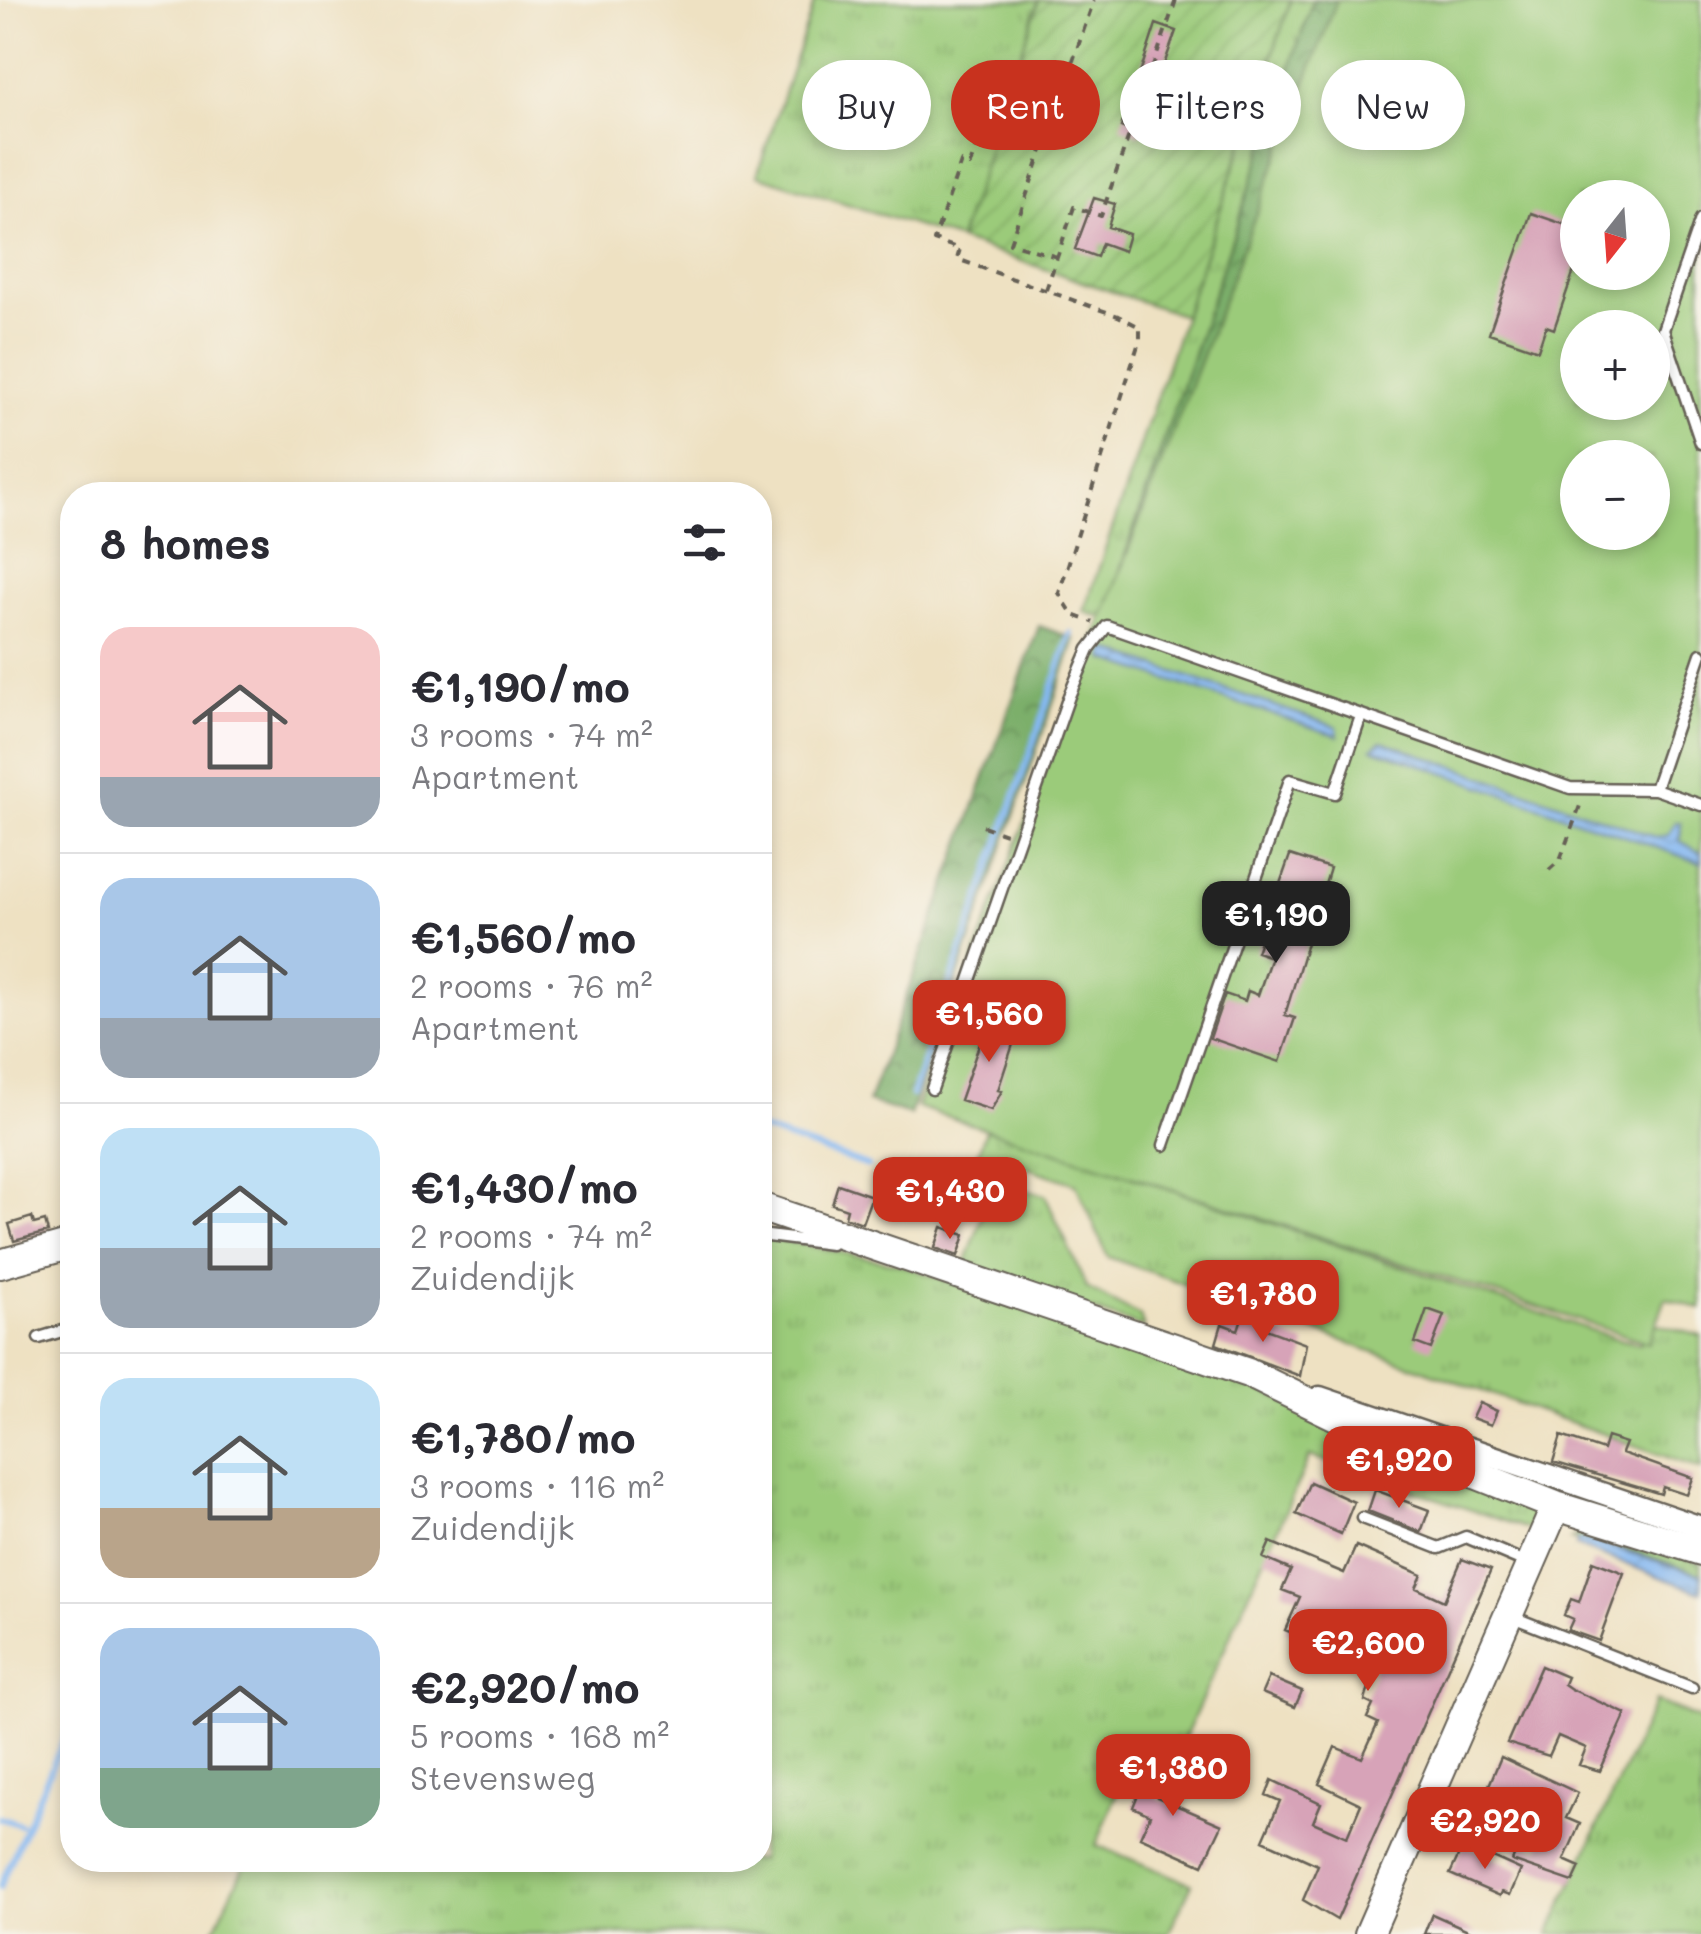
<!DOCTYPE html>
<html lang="en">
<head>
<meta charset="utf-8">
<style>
  :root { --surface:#fff; --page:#f2f2f3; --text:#2b2b33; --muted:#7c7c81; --line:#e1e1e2; --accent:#c8321e }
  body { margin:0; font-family:Mali,sans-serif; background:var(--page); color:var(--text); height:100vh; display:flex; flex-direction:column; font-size:38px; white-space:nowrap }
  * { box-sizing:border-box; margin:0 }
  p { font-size:32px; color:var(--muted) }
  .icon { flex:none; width:55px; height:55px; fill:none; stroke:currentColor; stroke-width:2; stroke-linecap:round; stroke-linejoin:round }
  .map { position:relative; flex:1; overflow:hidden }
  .side { position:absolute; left:60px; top:482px; width:712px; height:1390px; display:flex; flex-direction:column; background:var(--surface); border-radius:40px; box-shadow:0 5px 15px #0003 }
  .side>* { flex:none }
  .banner { position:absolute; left:802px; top:60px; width:748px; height:90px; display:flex; gap:20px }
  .needle { width:65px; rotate:197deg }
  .buttons { position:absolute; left:1560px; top:180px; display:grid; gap:20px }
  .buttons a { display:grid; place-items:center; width:110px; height:110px; border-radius:50%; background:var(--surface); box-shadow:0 5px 15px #0003; font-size:50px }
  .price { position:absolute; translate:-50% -85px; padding:0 22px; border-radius:20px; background:var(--accent); color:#fff; font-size:32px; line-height:65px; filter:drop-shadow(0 2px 5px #0008) }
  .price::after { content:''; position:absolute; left:50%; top:60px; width:30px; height:22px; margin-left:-15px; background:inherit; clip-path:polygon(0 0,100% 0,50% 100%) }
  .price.active { background:#222; color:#fff }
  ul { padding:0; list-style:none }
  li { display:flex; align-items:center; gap:30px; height:250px; padding:0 40px }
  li+li { border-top:2px solid var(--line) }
  li span { display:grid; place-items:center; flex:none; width:280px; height:200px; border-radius:30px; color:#555 }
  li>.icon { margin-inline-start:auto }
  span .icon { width:120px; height:120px; fill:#fffc; stroke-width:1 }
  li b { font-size:42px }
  h2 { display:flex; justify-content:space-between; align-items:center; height:120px; padding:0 40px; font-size:42px }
  .tag { padding:0 35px; border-radius:45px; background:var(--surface); box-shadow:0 5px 15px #0003; font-size:35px; line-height:90px }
  .tag.active { background:var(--accent); color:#fff }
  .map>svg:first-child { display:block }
  .grass { fill:url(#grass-tufts); stroke:#5c744b; stroke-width:2.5 }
  .forest { fill:url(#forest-crowns); stroke:#4c6643; stroke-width:2.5 }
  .garden { fill:url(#garden-furrows); stroke:#5c744b; stroke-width:2.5 }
  .pitch { fill:#9bcb7a; stroke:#5c744b; stroke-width:2.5; fill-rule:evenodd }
  .water { fill:url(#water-waves); stroke:#506a87; stroke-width:2.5 }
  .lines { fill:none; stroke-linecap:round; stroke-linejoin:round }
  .stream { stroke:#85b8f2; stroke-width:6 }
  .building { fill:#d7a3b8; fill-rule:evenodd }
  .lane-casing { stroke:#666156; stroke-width:15 }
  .street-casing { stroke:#666156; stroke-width:25 }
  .secondary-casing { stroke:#666156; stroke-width:32 }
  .path { stroke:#666156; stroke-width:4; stroke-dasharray:8 8; stroke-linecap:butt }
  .lane { stroke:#fff; stroke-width:10 }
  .street { stroke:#fff; stroke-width:20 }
  .secondary { stroke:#fff; stroke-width:28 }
</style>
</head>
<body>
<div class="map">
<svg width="1701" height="1934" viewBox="0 0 1701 1934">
  <defs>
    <pattern id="grass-tufts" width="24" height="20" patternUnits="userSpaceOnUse" patternTransform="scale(2.5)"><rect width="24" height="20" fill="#9bcb7a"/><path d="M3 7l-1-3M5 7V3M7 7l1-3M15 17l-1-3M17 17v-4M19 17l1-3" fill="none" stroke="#85ae69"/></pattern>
    <pattern id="forest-crowns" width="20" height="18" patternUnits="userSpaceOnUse" patternTransform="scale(2.5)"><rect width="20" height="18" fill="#7caf6a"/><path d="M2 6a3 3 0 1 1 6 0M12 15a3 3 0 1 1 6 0" fill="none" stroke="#658e56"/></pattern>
    <pattern id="garden-furrows" width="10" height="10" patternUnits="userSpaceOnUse" patternTransform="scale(2.5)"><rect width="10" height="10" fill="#9bcb7a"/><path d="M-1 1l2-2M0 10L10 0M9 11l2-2" fill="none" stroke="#85ae69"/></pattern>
    <pattern id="water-waves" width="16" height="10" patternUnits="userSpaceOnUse" patternTransform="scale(2.5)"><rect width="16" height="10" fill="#85b8f2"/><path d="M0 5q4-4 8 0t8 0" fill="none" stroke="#729ecf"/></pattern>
  </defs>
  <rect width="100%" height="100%" fill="#f7f3e8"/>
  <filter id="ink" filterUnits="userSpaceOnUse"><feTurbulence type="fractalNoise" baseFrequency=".01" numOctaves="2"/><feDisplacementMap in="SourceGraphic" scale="20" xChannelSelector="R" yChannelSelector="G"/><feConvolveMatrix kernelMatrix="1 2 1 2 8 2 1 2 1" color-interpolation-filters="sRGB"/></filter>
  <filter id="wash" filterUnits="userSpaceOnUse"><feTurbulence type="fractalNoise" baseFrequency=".0048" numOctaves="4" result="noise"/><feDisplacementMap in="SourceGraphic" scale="40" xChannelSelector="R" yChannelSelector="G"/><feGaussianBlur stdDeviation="2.25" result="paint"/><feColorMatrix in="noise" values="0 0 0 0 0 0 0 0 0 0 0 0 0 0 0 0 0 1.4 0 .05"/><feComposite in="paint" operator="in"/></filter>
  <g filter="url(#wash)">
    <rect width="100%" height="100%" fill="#eee1c2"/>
    <path class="grass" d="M815 0 1039 1 959 240 757 175Z
      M1291 0H1313L1104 618 1084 612Z
      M987 1128 1615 1338 1640 1344 1651 1322 1701 1336V1469L1108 1257 1076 1184 992 1156 977 1155Z
      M994 1183 1045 1195 1087 1288 1140 1316 1144 1328 964 1267Z
      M760 1236 898 1264 1228 1376 1518 1503 1536 1518 1537 1532 1310 1456 1176 1758 1137 1745 1096 1845 1192 1884 1168 1934H212L247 1860H760Z
      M1579 1533H1596L1701 1562V1574L1609 1543 1571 1539Z
      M1655 1701 1701 1720V1934H1549Z"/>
    <path class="forest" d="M1313 0H1340L1104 618Z
      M1039 626 1075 639 910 1115 868 1102Z"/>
    <path class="garden" d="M1039 0H1291L1184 316 959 240Z"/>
    <path class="pitch" d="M1337 0H1701V1309L1666 1298 1649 1343 917 1107ZM1578 198H1652V272H1578ZM1578 328H1652V402H1578ZM1578 458H1652V532H1578Z"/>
    <path class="water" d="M1106 649 1337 727 1338 736 1104 659Z
      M1382 741 1658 838 1669 835 1676 822 1681 823 1680 841 1701 853V863L1372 748Z
      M1584 1539 1701 1574V1592L1576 1546 1577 1540Z"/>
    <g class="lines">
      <path class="stream" d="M912 1095 1071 633
        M760 1129 868 1166
        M0 1818 20 1825
        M0 1887 72 1720"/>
    </g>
    <g id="blocks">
      <path class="building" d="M1156 24 1176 31 1159 79 1140 73Z
        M1126 112 1146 118 1140 135 1121 127Z
        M1094 198 1115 204 1108 227 1129 234 1124 251 1102 243 1097 257 1075 249Z
        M1531 213 1578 229 1569 259 1577 262 1554 329 1546 326 1538 350 1489 333Z
        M1290 855 1330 868 1285 1015 1295 1018 1280 1062 1210 1038 1225 994 1245 1001 1248 991 1258 995 1271 957 1256 952Z
        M988 1019 1018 1029 998 1090 1002 1091 991 1110 960 1100Z
        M838 1184 872 1196 862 1223 845 1217 847 1209 832 1204Z
        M32 1217 34 1224 45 1221 48 1232 14 1241 9 1224Z
        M942 1227 965 1235 958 1256 935 1248Z
        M1427 1309 1444 1315 1431 1349 1415 1343Z
        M1243 1315 1265 1322 1263 1328 1306 1344 1300 1376 1216 1344 1222 1324 1238 1330Z
        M1479 1403 1497 1411 1491 1425 1472 1418Z
        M1561 1436 1603 1450 1607 1437 1626 1443 1622 1453 1693 1478 1687 1495 1663 1487 1661 1494 1553 1462Z
        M1310 1482 1354 1502 1341 1534 1296 1514Z
        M1375 1490 1429 1510 1421 1532 1368 1511Z
        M1270 1542 1344 1573 1356 1546 1422 1575 1416 1588 1444 1601 1462 1559 1491 1570 1337 1920 1303 1900 1318 1865 1263 1840 1280 1801 1266 1795 1272 1780 1321 1803 1313 1822 1347 1837 1361 1804 1319 1784 1335 1747 1362 1758 1378 1723 1367 1718 1373 1705 1365 1701 1375 1666 1285 1630 1300 1597 1282 1590 1291 1570 1263 1558ZM1383 1611 1416 1625 1401 1660 1368 1646Z
        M1593 1561 1624 1573 1599 1641 1568 1630 1573 1619 1564 1615 1571 1599 1579 1602Z
        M1541 1666 1567 1677 1564 1684 1571 1689 1626 1714 1600 1771 1579 1765 1586 1748 1558 1736 1549 1756 1507 1743Z
        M1269 1677 1302 1691 1295 1707 1262 1693Z
        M1154 1755 1172 1762 1157 1797 1222 1825 1203 1865 1140 1837 1150 1815 1133 1807Z
        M1501 1757 1578 1793 1566 1818 1580 1824 1564 1860 1580 1867 1573 1882 1512 1861 1520 1842 1539 1850 1551 1823 1517 1807 1506 1831 1482 1821 1486 1814 1478 1811Z
        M1468 1846 1521 1870 1510 1895 1502 1892 1500 1896 1450 1874 1462 1848Z
        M1432 1914 1477 1934H1424Z"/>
    </g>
  </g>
  <g filter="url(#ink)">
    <use href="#blocks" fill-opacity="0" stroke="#666156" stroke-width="2.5"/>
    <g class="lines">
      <defs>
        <path id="lane" d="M1701 219 1663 330 1701 443
          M1655 789 1701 654
          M932 1089 1069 696 1089 649 1107 626 1570 788 1655 789 1701 805
          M1164 1145 1290 780 1335 793 1361 716
          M760 1235 831 1244
          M39 1338 72 1328
          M1362 1518 1439 1548 1466 1537 1530 1564
          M1510 1616 1692 1688"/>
        <path id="street" d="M1320 1397 1701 1527"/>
        <path id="secondary" d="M760 1207 1248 1373 1367 1431 1556 1506 1701 1551
          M0 1264 72 1244
          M1369 1934 1556 1506"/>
      </defs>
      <use href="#lane" class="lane-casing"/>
      <use href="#street" class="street-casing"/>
      <use href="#secondary" class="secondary-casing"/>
      <path class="path" d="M997 82 970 165 961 162 934 240 960 249 957 259 1118 316 1140 327V339L1059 593 1073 615 1093 622
        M1057 257 1010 243 1094 0
        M1046 290 1074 207 1101 216 1176 0
        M983 826 1006 834
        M1549 870 1560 860 1581 803"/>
      <use href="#lane" class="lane"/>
      <use href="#street" class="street"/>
      <use href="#secondary" class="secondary"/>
    </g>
  </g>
</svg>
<div class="buttons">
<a><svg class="needle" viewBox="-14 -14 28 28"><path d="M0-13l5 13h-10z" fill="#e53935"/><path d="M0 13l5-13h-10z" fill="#7c7c81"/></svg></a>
<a>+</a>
<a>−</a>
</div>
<b class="price active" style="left:1276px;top:966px">€1,190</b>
<b class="price" style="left:989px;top:1065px">€1,560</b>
<b class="price" style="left:950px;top:1242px">€1,430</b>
<b class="price" style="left:1263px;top:1345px">€1,780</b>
<b class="price" style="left:1399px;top:1511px">€1,920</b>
<b class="price" style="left:1368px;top:1694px">€2,600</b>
<b class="price" style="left:1173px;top:1819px">€1,380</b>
<b class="price" style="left:1485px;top:1872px">€2,920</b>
<div class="banner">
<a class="tag">Buy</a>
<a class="tag active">Rent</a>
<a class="tag">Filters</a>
<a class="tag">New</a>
</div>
<section class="side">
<h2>8 homes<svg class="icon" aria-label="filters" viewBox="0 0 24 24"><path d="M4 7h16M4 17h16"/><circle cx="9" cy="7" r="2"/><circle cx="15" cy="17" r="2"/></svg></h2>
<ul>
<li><span style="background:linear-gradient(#f6c9c9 75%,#9aa5b1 0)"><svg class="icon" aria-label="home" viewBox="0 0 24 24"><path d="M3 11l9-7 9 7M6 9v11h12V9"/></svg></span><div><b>€1,190/mo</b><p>3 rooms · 74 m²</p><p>Apartment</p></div></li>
<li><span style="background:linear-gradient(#a9c7e8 70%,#9aa5b1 0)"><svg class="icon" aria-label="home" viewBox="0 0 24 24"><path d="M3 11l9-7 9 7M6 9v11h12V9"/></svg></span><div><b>€1,560/mo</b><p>2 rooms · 76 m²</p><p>Apartment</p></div></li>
<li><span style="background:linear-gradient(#bfe0f5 60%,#9aa5b1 0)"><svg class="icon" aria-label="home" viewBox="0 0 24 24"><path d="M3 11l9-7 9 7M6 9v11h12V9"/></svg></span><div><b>€1,430/mo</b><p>2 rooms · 74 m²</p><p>Zuidendijk</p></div></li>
<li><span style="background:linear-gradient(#bfe0f5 65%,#b9a48a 0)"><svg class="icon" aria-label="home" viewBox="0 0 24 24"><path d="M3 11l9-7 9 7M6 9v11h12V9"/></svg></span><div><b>€1,780/mo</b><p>3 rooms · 116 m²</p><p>Zuidendijk</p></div></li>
<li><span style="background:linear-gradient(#a9c7e8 70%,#7fa58c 0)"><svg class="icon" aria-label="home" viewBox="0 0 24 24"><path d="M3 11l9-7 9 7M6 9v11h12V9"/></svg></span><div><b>€2,920/mo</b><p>5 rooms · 168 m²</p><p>Stevensweg</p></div></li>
</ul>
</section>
</div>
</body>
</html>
